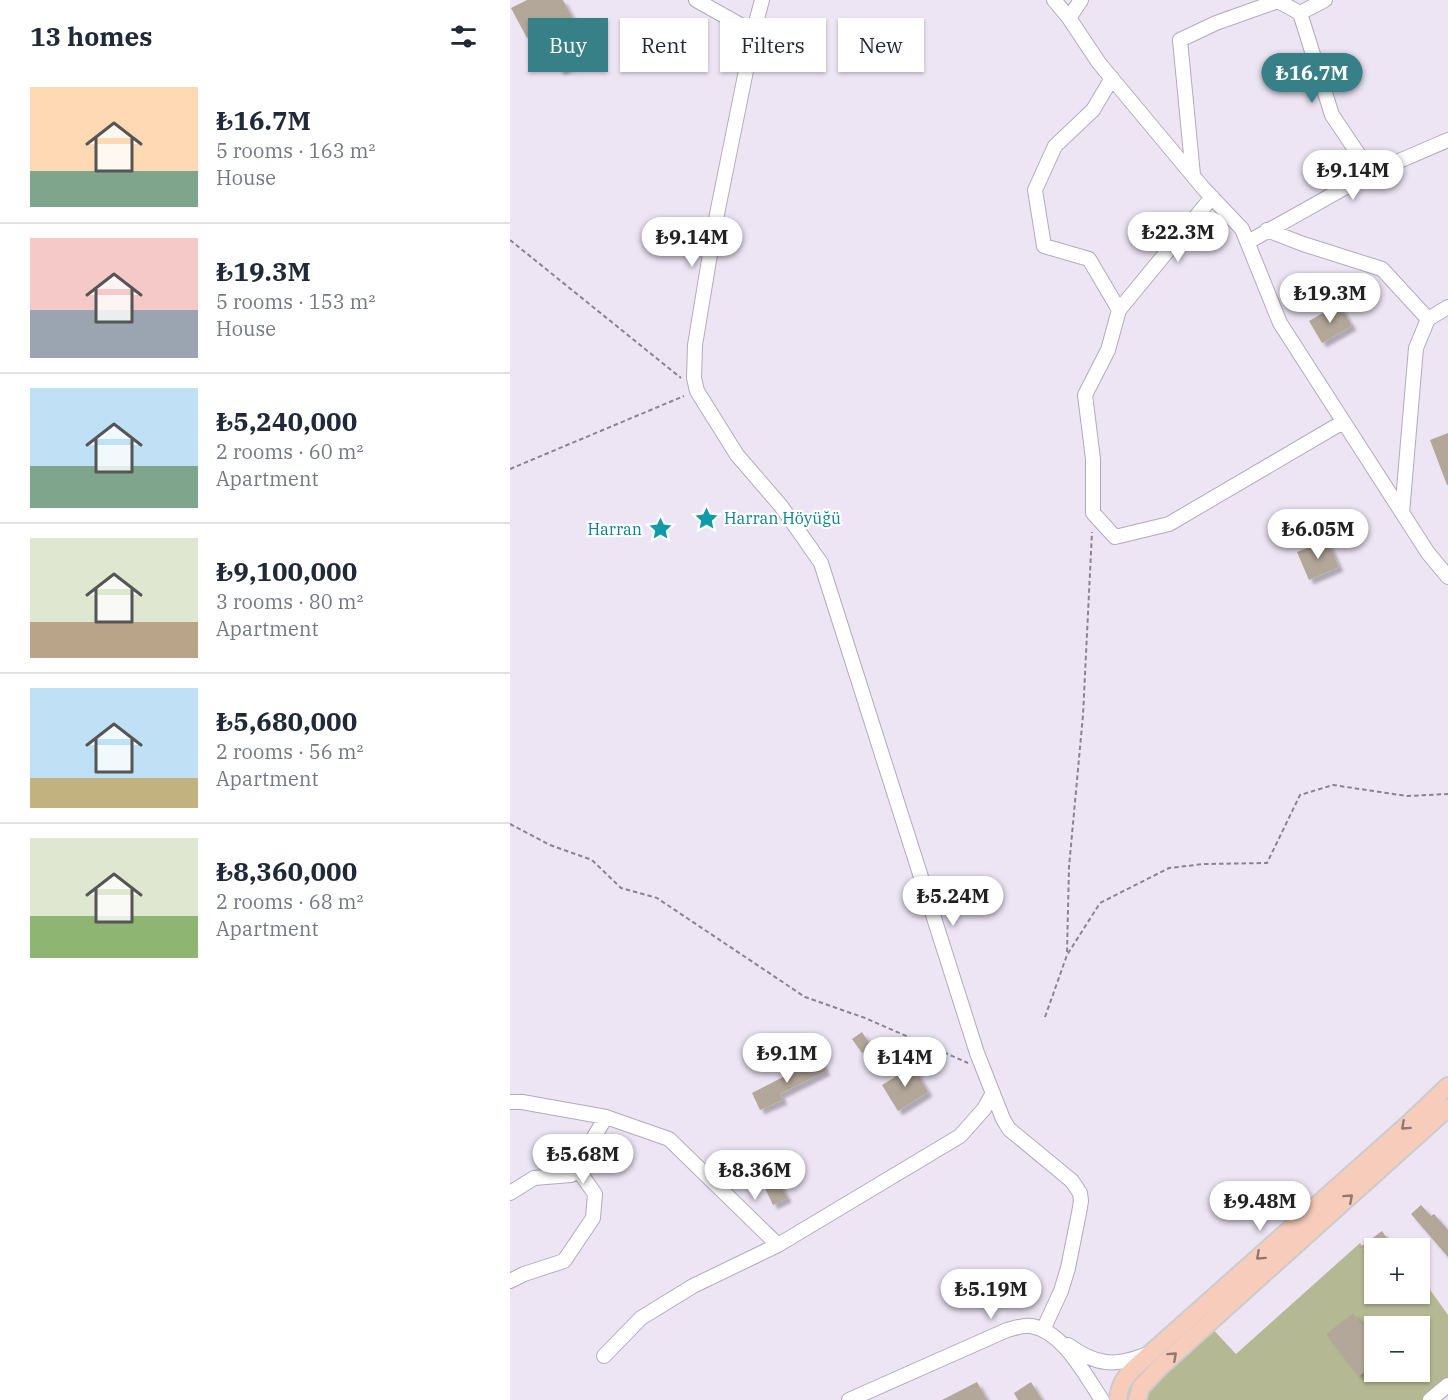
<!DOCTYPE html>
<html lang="en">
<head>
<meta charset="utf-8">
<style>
  :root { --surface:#fff; --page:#f6f6f7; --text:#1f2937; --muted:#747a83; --line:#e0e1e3; --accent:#388087 }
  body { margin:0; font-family:"IBM Plex Serif",serif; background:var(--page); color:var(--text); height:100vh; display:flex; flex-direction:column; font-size:22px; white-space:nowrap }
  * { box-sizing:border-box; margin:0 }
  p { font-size:20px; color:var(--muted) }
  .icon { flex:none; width:33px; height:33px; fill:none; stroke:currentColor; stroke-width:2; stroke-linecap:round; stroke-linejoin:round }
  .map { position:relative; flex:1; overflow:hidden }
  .side { display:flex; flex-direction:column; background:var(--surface); width:510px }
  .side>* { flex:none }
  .banner { position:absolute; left:18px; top:18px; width:570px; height:54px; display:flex; gap:12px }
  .tools { position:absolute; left:854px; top:1238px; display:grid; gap:12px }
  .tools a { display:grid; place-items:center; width:66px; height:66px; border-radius:0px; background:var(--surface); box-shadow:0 2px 4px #0004; font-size:30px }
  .price { position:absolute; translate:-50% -51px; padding:0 14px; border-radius:21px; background:#fff; color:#222; font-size:20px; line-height:39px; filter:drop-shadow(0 2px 3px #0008) }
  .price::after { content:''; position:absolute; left:50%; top:36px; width:18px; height:14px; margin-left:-9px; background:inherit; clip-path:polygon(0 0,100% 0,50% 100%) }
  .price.on { background:var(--accent); color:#fff }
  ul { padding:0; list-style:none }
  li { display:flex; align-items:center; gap:18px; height:150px; padding:0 30px }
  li+li { border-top:2px solid var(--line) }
  li span { display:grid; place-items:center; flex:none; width:168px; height:120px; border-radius:0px; color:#555 }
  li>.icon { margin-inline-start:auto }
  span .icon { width:72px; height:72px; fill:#fffc; stroke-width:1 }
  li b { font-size:26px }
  h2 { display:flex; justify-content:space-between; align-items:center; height:72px; padding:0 30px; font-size:26px }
  .pill { padding:0 21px; border-radius:0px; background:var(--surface); box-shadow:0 2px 4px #0004; font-size:21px; line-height:54px }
  .pill.on { background:var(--accent); color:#fff }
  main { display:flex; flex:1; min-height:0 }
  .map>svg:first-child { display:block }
  .green { fill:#b5b993; fill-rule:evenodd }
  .building { fill:#b3a79a; filter:url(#shadow) }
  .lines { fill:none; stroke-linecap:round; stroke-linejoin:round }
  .minor-casing { stroke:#b3abba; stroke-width:16 }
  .major-casing { stroke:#cccbcc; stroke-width:20 }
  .path { stroke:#8a848f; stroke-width:2; stroke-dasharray:4.5 3; stroke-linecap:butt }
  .minor { stroke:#fff; stroke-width:14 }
  .major { stroke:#f8ccbb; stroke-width:16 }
  .oneway { stroke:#907974 }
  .labels { text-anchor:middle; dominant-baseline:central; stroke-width:4.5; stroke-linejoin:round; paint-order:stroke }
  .culture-label { font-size:16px; fill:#0d838f; stroke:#fff; text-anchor:start }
</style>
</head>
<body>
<main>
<section class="side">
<h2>13 homes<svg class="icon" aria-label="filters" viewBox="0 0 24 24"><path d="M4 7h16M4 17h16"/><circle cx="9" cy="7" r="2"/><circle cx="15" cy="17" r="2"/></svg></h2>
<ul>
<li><span style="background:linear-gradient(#ffd9b3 70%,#7fa58c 0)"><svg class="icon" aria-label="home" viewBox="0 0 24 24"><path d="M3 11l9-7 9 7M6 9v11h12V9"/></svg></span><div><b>₺16.7M</b><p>5 rooms · 163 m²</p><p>House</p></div></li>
<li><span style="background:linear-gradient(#f6c9c9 60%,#9aa5b1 0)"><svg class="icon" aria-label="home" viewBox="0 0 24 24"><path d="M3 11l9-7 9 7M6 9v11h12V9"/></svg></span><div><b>₺19.3M</b><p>5 rooms · 153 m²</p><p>House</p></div></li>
<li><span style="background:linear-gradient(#bfe0f5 65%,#7fa58c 0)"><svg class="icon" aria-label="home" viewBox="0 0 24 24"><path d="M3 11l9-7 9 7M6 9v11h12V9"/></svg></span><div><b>₺5,240,000</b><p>2 rooms · 60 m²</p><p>Apartment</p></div></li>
<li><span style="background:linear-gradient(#dfe7d0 70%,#b9a48a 0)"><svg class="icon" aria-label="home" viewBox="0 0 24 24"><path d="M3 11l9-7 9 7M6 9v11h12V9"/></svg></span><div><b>₺9,100,000</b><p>3 rooms · 80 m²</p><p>Apartment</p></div></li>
<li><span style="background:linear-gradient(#bfe0f5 75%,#c2b280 0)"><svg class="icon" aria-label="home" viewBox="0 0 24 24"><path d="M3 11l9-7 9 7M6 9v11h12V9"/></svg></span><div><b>₺5,680,000</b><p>2 rooms · 56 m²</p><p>Apartment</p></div></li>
<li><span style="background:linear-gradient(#dfe7d0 65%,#8fb573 0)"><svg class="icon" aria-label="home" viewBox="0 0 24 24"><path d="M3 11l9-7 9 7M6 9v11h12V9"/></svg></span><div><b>₺8,360,000</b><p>2 rooms · 68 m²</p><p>Apartment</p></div></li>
</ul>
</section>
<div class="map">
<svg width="938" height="1400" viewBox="0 0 938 1400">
  <defs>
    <filter id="shadow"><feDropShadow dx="4.5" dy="4.5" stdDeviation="1.5" flood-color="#0004"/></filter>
  </defs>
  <rect width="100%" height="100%" fill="#ede5f4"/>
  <path class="green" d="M850 1243 864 1263V1293H885L892 1302 904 1293H909V1290L916 1284 938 1315V1385L920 1400H627L698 1324 726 1354ZM864 1326H909V1371H864Z"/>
  <path class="building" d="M17 0H53L73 38 57 46 66 63 50 71 29 32 17 38 1 8Z
    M829 304 842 326 812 343 799 321Z
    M938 433V485H937L920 440Z
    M817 540 829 567 799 580 787 552Z
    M352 1032 361 1046 352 1053 342 1039Z
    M310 1058 316 1071 270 1094 273 1100 250 1110 242 1093Z
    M403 1066 418 1092 388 1111 372 1085Z
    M259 1161 277 1198 263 1205 245 1167Z
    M911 1205 921 1216 924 1214 938 1230V1257L901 1214Z
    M872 1231 884 1248H849Z
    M843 1313 864 1340V1364L849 1376 816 1334Z
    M467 1382 477 1400H432Z
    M521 1382 532 1400H508L504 1393Z"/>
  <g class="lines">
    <defs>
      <path id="minor" d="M186 0 243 32
        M252 0 245 26 205 224 185 345 184 378 187 391 227 455 271 506 311 563 467 1053 493 1119 499 1129 562 1181 570 1193 571 1201 569 1213 558 1268 551 1291 533 1330
        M544 0 559 18 589 63 694 189 732 229 770 323 918 553 938 577
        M790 13 815 0
        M559 18 571 0
        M602 78 583 110 545 146 525 190 534 246 579 259 609 310 598 350 575 395 583 459V513L605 537 659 524 833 422
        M683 175 670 40 706 23 768 1 790 13 822 115 861 173
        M757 230 793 244 872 269 918 319
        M738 242 861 173 938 140
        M609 310 702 197
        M892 513 906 348 918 319 938 307
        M0 1102H12L96 1117 159 1139 268 1245 450 1136 474 1109 483 1093
        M0 1193 24 1178 61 1175 96 1117
        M0 1281 14 1274 54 1261 83 1218 85 1194 66 1167
        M558 1345C586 1365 604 1367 635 1355
        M94 1356 131 1318 183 1286 268 1245
        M339 1400 497 1330C505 1328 513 1325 521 1326 553 1331 575 1375 592 1400
        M920 1400 938 1385"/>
      <path id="major" d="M608 1400C609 1385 615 1377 625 1367L898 1124 938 1086
        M627 1400 631 1387 649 1368 938 1108"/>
    </defs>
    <use href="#minor" class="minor-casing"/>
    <use href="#major" class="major-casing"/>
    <path class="path" d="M0 240 171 378
      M0 469 174 396
      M0 824 40 845 82 860 111 888 147 898 295 997 355 1018 458 1063
      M557 952 559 867 573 715 582 532
      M535 1017 557 955 590 903 659 868 694 864 757 863 790 795 823 785 897 796 938 794"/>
    <use href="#minor" class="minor"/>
    <use href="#major" class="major"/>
  </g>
  <defs><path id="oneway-chevron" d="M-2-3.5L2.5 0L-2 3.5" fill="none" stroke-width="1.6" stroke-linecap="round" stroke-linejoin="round" transform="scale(1.5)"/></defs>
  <g class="oneway">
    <use href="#oneway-chevron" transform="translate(895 1126) rotate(138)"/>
    <use href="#oneway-chevron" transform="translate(839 1198) rotate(-42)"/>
    <use href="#oneway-chevron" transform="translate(750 1256) rotate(138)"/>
    <use href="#oneway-chevron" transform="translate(663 1356) rotate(-42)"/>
  </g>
  <defs>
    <symbol id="sight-bare" viewBox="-9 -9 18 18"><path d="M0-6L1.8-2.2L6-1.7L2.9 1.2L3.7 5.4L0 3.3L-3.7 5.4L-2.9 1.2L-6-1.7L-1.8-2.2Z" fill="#0f9aa8" stroke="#fff" stroke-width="2.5" paint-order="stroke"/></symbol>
  </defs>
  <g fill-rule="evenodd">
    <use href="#sight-bare" x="180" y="502" width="33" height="33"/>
    <use href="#sight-bare" x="134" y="512" width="33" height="33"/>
  </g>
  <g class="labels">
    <g class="culture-label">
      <text x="214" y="518">Harran Höyüğü</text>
      <text x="132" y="529" text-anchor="end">Harran</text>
    </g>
  </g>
</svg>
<div class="tools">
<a>+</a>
<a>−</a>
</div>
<b class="price on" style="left:802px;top:104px">₺16.7M</b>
<b class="price" style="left:843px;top:201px">₺9.14M</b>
<b class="price" style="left:668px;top:263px">₺22.3M</b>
<b class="price" style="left:182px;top:268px">₺9.14M</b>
<b class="price" style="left:820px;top:324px">₺19.3M</b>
<b class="price" style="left:808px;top:560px">₺6.05M</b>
<b class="price" style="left:443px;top:927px">₺5.24M</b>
<b class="price" style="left:277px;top:1084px">₺9.1M</b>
<b class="price" style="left:395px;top:1088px">₺14M</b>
<b class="price" style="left:73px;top:1185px">₺5.68M</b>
<b class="price" style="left:245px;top:1201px">₺8.36M</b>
<b class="price" style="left:750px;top:1232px">₺9.48M</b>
<b class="price" style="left:481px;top:1320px">₺5.19M</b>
<div class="banner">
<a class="pill on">Buy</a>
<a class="pill">Rent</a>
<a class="pill">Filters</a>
<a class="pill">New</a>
</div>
</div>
</main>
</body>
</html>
